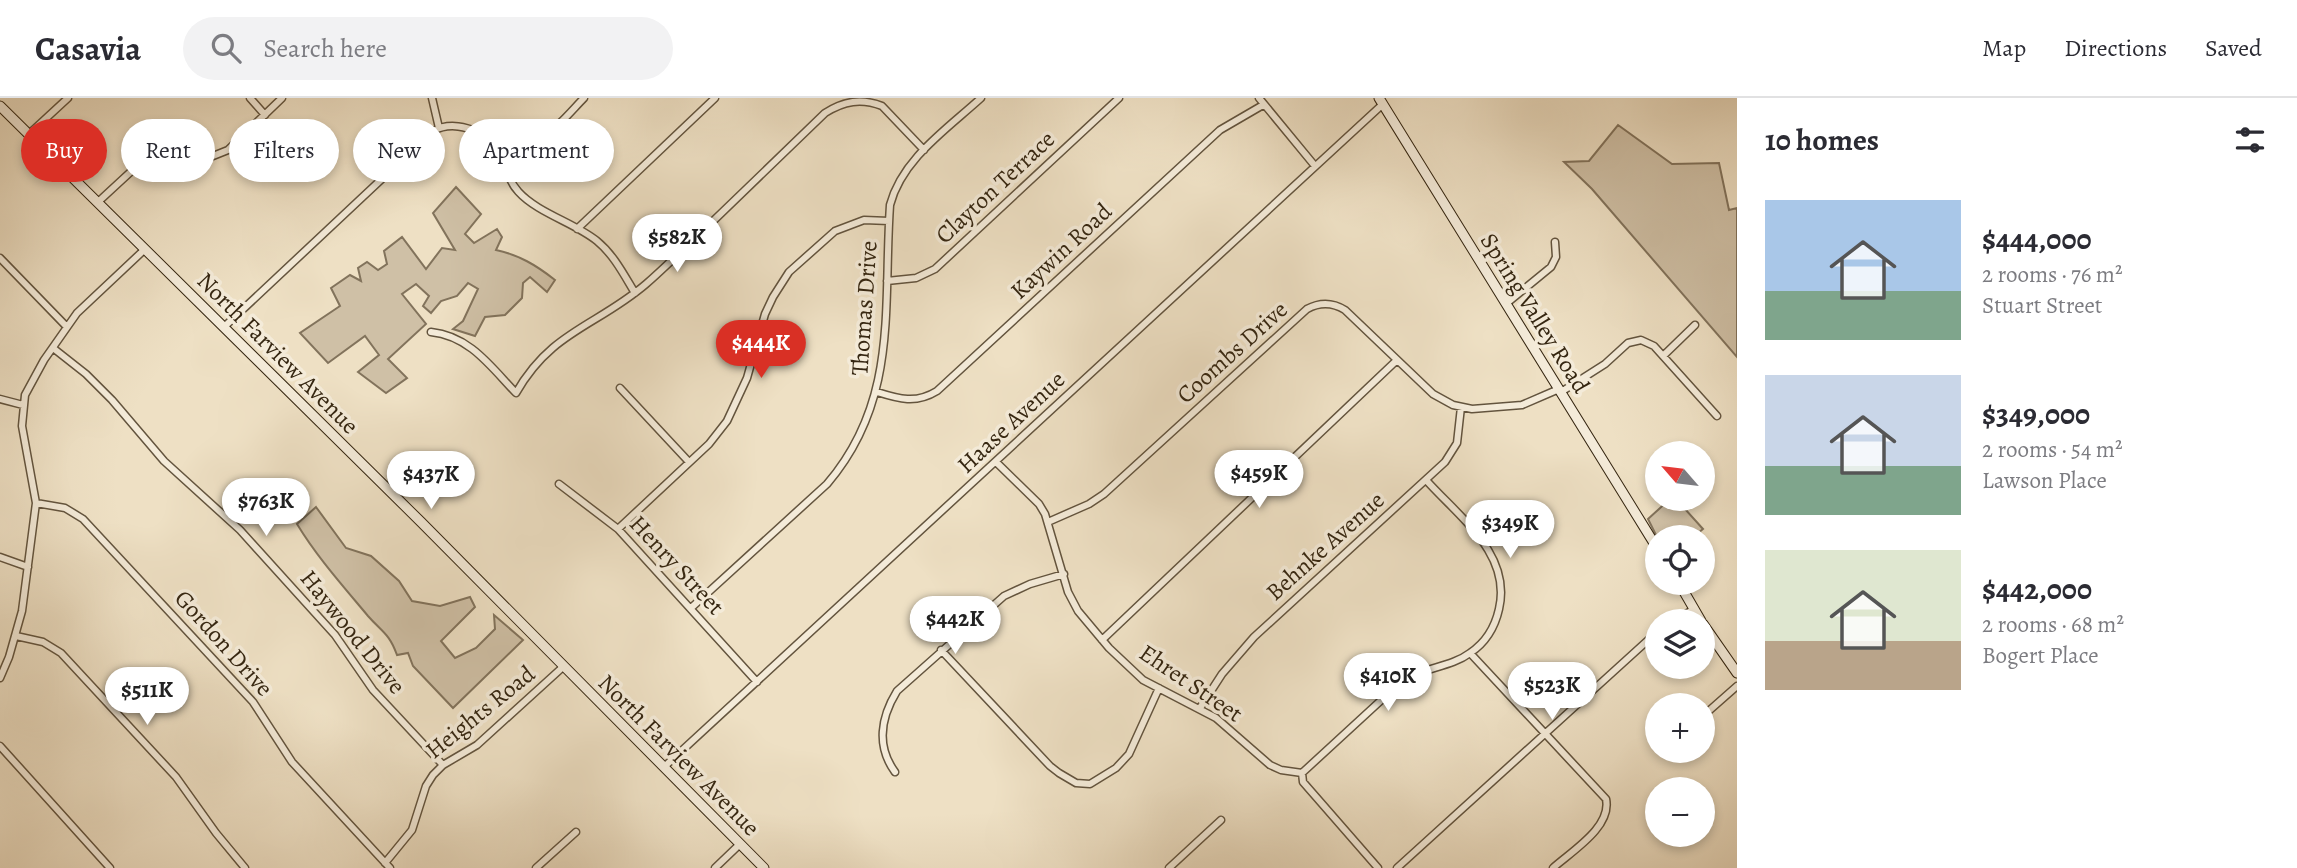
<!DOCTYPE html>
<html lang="en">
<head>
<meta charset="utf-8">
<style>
  :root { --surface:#fff; --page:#f2f2f3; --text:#2b2b33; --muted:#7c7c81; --line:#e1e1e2; --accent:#d93025 }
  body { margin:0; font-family:Alegreya,serif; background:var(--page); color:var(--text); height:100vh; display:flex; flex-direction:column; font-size:26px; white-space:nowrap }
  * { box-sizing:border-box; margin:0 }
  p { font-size:23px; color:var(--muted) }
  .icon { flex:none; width:38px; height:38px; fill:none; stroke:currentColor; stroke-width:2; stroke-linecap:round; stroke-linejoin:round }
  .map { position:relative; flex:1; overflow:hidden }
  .panel { display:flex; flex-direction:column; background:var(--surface); width:560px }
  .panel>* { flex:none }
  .top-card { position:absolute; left:21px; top:21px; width:665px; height:63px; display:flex; gap:14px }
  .needle { width:46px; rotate:298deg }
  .fabs { position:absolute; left:1645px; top:343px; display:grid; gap:14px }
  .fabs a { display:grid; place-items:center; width:70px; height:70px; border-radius:50%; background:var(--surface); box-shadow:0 4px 10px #0003; font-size:35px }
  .price { position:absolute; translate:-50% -60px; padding:0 16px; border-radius:24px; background:#fff; color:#222; font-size:23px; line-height:46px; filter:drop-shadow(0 2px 4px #0008) }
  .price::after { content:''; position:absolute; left:50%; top:42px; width:21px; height:16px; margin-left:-10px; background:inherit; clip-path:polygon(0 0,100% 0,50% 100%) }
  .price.on { background:var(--accent); color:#fff }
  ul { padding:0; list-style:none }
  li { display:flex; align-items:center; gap:21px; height:175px; padding:0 28px }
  li span { display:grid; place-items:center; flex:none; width:196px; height:140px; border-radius:0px; color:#555 }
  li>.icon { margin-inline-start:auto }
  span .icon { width:84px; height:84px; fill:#fffc; stroke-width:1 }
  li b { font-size:30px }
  h2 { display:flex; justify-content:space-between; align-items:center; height:84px; padding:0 28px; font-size:30px }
  .pill { padding:0 24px; border-radius:32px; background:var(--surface); box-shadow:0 4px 10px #0003; font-size:24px; line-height:63px }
  .pill.on { background:var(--accent); color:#fff }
  header { display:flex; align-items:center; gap:42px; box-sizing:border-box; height:98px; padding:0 35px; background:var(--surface); border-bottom:2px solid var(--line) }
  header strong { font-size:33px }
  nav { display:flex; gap:38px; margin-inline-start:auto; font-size:24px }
  .search { width:490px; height:63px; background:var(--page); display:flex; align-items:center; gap:18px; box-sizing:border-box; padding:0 24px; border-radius:38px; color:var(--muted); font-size:26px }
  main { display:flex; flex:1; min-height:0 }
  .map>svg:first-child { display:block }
  .green { fill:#cfc0a6; stroke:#82735c; stroke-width:2 }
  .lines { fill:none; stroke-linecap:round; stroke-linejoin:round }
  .street-casing { stroke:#63543e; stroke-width:9 }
  .secondary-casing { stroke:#352611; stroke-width:11 }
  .street { stroke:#f4ebd9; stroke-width:6 }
  .secondary { stroke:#f4ebd9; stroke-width:9 }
  .labels { text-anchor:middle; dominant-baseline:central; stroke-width:7; stroke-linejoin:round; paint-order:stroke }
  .street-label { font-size:24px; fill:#352611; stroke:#f4ebd9 }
</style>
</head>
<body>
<header>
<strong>Casavia</strong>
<div class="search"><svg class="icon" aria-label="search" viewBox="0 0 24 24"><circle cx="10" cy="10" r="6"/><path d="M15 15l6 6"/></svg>Search here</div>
<nav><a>Map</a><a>Directions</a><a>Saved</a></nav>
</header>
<main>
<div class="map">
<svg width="1737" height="770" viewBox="0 0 1737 770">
  <rect width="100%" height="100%" fill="#eee0c4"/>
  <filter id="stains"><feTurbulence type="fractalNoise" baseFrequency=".00286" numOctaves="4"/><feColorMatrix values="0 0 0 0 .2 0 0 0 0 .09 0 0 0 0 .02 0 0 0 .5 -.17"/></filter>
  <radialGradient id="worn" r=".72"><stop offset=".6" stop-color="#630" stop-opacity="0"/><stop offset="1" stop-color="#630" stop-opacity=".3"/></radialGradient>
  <path class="green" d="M1618 27 1672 66 1719 65 1729 112 1737 110V259L1592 91 1564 64 1589 63Z
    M456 89 481 116 465 136 474 145 497 131 502 139 496 152C519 157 536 167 555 182L547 194 530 179 523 185 522 200 505 217 485 219 475 238 453 231 463 223 478 191 468 185 457 198 441 203 431 215 423 208 429 198 416 186 402 196 426 226 388 261 407 280 386 295 358 274 379 257 365 238 328 265 300 235 340 208 331 190 350 177 361 183 358 170 367 164 378 172 387 166 384 153 402 139 426 171 442 150 455 152 433 115Z
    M1670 401H1676L1703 431 1697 436 1693 433 1685 439H1657L1648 421Z
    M316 409 346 450 371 458 399 483 412 503 440 508 470 499 475 509 441 543 455 560 476 550 495 531 494 517 523 542 453 610 413 568 408 555 397 557C389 535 382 534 368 518 343 488 317 459 297 426Z"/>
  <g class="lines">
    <defs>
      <path id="street" d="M250 0 265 17
        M432 0 439 30
        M1259 0 1315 68
        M29 36 68 0
        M510 44C490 106 563 115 597 143 614 157 624 177 635 195
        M98 104 137 68 148 61 213 58 228 52 282 0
        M577 131 715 0
        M0 160 66 228
        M887 183 916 180 935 171 1119 0
        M1507 205 1551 169 1556 159 1555 144
        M224 229 433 33C467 14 500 57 539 39 557 32 571 13 584 0
        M431 234C470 238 491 269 516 295 551 233 597 228 646 186 668 167 688 146 709 127 747 90 786 53 825 15 844 3 861 0 882 8L924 52
        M53 250 86 276 112 302 164 363 240 432 335 537 373 592 443 667
        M1663 258 1695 227
        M620 290 689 364
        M877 294C899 301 916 306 937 293L1220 32 1263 7
        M1561 294 1605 266 1628 245 1641 242 1654 248 1717 318
        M0 301 23 307
        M996 364 1039 406 1045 416 1068 494 1078 513 1109 550 1143 582 1216 620 1270 667 1281 672 1302 675
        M559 386 618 431 757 584
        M36 405 65 410 83 421 253 604 292 664 390 770
        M1048 424 1089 406 1104 396 1307 211C1320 204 1332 204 1345 212L1433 296 1453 307 1472 311 1522 307 1559 291
        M618 431 709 346 727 323 747 280 765 216 773 199 789 174 835 133 864 122 889 123
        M0 459 28 469
        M691 510 827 386C899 302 883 209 890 107 902 61 947 31 981 0
        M1674 523 1694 511
        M16 538 43 544 61 555 176 679 216 735 245 770
        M1102 542 1397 262
        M941 552 1050 668 1059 675 1076 685 1090 686 1116 670 1129 656 1159 590
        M1470 555 1606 701C1612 729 1572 753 1553 770
        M0 580 9 559 22 513 36 405 22 328 25 297 44 262 77 215 144 152
        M1200 610 1222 576 1254 539 1445 364 1457 345 1461 309
        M1703 618 1737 588
        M0 648 110 770
        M664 669 1383 6
        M895 674C876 648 881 619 897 593L1004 498 1030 486 1064 476
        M1302 675 1401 584C1422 569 1450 570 1470 555 1485 545 1495 529 1499 511 1512 456 1459 419 1426 382
        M1302 675 1303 684 1378 770
        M385 765 412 732 426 688 433 677 443 667 477 647 564 568
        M536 770 576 734
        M715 770 740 746
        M1169 770 1221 722
        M1397 770 1657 534"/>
      <path id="secondary" d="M1379 0 1657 450
        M0 8 421 424 764 770
        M1679 485 1701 523
        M1703 526 1737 575"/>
    </defs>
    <use href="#street" class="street-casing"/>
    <use href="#secondary" class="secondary-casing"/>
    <use href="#street" class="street"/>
    <use href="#secondary" class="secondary"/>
  </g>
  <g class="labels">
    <g class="street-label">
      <text transform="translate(995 89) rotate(-43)">Clayton Terrace</text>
      <text transform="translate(1061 153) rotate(-43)">Kaywin Road</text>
      <text transform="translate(864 210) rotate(-86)">Thomas Drive</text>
      <text transform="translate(1535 215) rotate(58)">Spring Valley Road</text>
      <text transform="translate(1232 254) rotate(-42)">Coombs Drive</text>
      <text transform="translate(278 255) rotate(45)">North Farview Avenue</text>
      <text transform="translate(1011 324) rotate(-43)">Haase Avenue</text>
      <text transform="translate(1325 448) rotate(-42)">Behnke Avenue</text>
      <text transform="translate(677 467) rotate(47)">Henry Street</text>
      <text transform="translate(353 534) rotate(51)">Haywood Drive</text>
      <text transform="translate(224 545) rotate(48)">Gordon Drive</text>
      <text transform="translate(1191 585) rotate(34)">Ehret Street</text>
      <text transform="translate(480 614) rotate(-39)">Heights Road</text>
      <text transform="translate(679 657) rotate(45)">North Farview Avenue</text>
    </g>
  </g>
  <rect width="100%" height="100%" filter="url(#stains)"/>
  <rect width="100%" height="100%" fill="url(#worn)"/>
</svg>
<div class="fabs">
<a><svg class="needle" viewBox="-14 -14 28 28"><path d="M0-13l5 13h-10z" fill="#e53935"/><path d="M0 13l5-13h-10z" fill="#7c7c81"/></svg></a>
<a><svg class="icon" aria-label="locate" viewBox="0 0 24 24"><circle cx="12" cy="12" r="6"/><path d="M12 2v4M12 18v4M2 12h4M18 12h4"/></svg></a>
<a><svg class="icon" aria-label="layers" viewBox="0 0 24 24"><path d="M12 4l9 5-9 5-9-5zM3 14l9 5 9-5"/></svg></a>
<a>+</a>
<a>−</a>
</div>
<b class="price" style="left:677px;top:176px">$582K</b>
<b class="price on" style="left:761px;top:282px">$444K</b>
<b class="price" style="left:1259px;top:412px">$459K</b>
<b class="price" style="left:431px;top:413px">$437K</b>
<b class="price" style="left:266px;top:440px">$763K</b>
<b class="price" style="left:1510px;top:462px">$349K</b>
<b class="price" style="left:955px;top:558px">$442K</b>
<b class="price" style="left:1388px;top:615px">$410K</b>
<b class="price" style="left:1552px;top:624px">$523K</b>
<b class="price" style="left:147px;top:629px">$511K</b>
<div class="top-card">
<a class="pill on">Buy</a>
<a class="pill">Rent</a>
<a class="pill">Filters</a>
<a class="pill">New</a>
<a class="pill">Apartment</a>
</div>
</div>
<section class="panel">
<h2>10 homes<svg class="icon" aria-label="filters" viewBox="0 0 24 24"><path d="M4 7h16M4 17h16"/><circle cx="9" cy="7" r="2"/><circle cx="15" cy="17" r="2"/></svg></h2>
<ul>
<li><span style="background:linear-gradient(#a9c7e8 65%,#7fa58c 0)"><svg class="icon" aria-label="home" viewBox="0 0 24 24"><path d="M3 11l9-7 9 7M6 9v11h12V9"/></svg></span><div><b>$444,000</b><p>2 rooms · 76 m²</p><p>Stuart Street</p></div></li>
<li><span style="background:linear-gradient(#c9d6e8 65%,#7fa58c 0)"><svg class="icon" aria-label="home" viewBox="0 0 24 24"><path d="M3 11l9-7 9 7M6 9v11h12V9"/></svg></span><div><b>$349,000</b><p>2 rooms · 54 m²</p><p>Lawson Place</p></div></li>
<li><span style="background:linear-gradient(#dfe7d0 65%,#b9a48a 0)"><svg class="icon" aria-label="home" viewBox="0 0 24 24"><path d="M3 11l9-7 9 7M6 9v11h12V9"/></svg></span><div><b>$442,000</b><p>2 rooms · 68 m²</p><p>Bogert Place</p></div></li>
</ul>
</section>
</main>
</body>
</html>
